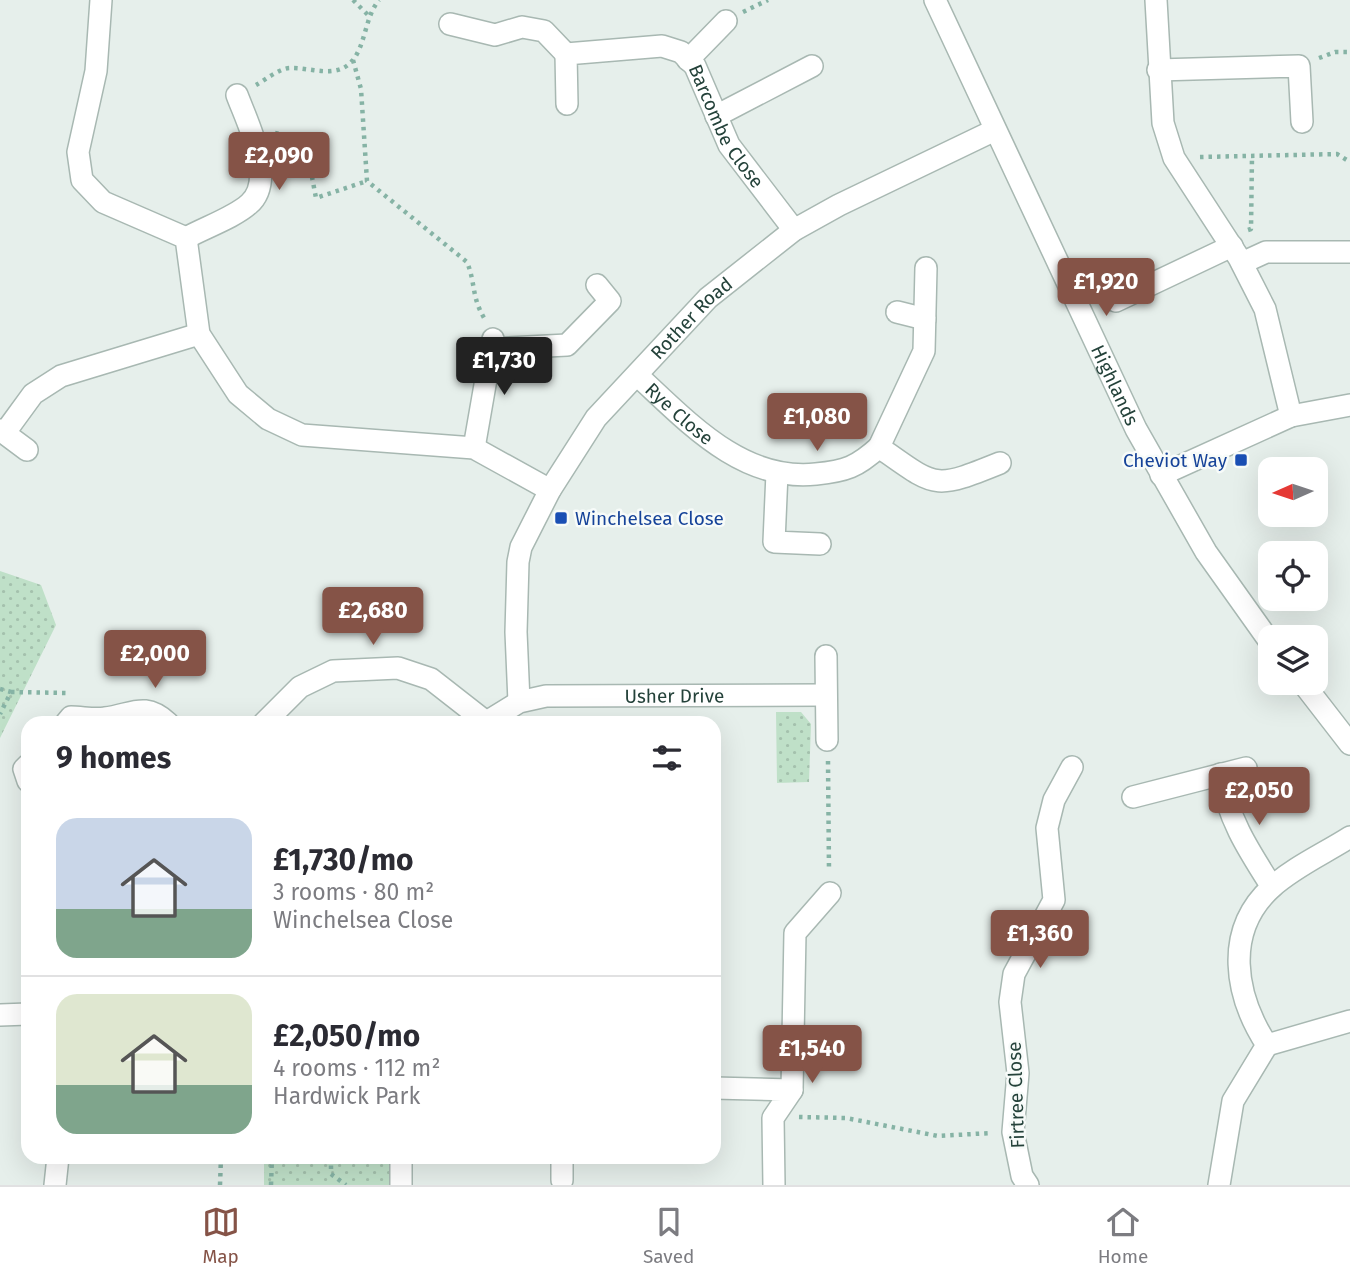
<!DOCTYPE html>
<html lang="en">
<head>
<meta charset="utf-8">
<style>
  :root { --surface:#fff; --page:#f2f2f3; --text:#2b2b33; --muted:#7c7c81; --line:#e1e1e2; --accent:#855347 }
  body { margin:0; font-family:"Fira Sans",sans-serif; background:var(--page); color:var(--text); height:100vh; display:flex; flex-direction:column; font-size:26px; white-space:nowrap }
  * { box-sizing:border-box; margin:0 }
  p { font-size:23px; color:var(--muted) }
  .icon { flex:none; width:38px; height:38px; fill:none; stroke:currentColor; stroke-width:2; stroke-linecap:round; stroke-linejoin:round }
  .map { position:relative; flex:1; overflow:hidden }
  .details { position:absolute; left:21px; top:716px; width:700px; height:448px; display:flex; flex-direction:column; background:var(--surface); border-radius:21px; box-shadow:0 7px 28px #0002 }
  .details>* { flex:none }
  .needle { width:46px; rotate:267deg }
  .fabs { position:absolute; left:1258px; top:457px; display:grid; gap:14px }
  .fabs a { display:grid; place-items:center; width:70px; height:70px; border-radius:14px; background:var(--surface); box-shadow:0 7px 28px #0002; font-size:35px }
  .price { position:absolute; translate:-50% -60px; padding:0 16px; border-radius:7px; background:var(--accent); color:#fff; font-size:23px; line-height:46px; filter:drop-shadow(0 2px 4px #0008) }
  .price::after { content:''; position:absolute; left:50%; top:42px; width:21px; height:16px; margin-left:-10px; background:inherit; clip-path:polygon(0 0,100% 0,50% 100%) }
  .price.on { background:#222; color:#fff }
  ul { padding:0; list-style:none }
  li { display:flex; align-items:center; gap:21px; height:175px; padding:0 35px }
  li+li { border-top:2px solid var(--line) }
  li span { display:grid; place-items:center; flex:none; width:196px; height:140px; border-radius:21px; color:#555 }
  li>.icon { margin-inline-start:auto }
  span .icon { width:84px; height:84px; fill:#fffc; stroke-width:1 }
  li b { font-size:30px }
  h2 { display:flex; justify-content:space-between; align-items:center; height:84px; padding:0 35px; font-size:30px }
  .dock { display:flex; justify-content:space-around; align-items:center; height:98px; border-top:2px solid var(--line); background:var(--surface); font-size:19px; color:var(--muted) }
  .dock a { display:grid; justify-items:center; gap:4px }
  .dock .on { color:var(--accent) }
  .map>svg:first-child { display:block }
  .park { fill:url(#park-dots) }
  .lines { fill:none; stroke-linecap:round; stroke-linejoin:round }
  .minor-casing { stroke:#a8b8b2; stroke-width:24 }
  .path { stroke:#86b3a5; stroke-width:4.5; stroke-dasharray:3.5 5; stroke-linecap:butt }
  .minor { stroke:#fff; stroke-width:21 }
  .transit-dot { fill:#1a4fb4; stroke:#f7fbf9; stroke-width:2.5 }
  .labels { text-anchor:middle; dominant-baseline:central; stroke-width:5; stroke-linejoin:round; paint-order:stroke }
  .street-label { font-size:19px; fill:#24423a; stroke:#f7fbf9 }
  .transit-label { font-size:19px; fill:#164399; stroke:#f7fbf9; text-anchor:end }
</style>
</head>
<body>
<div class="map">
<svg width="1350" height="1185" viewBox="0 0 1350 1185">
  <defs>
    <pattern id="park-dots" width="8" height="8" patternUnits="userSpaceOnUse" patternTransform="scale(1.75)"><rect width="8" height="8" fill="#bfe0c8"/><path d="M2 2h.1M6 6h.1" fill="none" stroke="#a4c1ad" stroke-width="1.8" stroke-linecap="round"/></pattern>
  </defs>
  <rect width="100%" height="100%" fill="#e6efeb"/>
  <path class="park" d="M0 571 41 585 56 625 0 738Z
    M776 712H801L811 724 809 782 777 783Z
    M264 1157H389V1185H264Z"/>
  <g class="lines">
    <defs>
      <g id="minor">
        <path d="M101 0 96 71 78 152 82 180 103 202 186 238 199 334 238 394 268 419 302 435 474 448 550 490"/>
        <path id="s1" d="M935 0 1136 429 1206 552 1270 642"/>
        <path d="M1156 0 1163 123 1174 158 1239 258 1265 309 1291 416"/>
        <path d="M450 24 495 35 522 27 544 31 566 54"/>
        <path d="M688 60 726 21"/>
        <path d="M1158 70 1299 66 1302 122"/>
        <path id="s2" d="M567 104 566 54 662 46 681 52 695 66 729 145 794 230"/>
        <path d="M716 116 812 66"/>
        <path d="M186 238C204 228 235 217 249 204 277 180 247 122 237 95"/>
        <path d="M1242 263 1266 252H1350"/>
        <path d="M1116 301 1232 246"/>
        <path d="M897 312 925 319"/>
        <path d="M491 349 567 345 610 301 597 285"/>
        <path id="s3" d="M638 376C688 422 742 482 816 474 846 471 857 467 879 447 937 488 933 490 1000 463"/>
        <path d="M0 430 27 450"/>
        <path d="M6 431 33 394 61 376 199 334"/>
        <path d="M879 447 924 351 926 268"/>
        <path d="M474 448 493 339"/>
        <path d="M777 473 774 542 820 544"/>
        <path d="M1161 475 1291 416 1350 405"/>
        <path d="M826 656 827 740"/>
        <path d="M1302 682 1350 744"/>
        <path id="s4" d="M519 702 516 632 518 562 521 547 550 490 596 418 708 298 794 230 839 205 995 130"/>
        <path d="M66 723 71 717C82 717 95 720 105 718 132 715 144 701 168 723"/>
        <path d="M264 723 300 687 333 671 398 668 431 679 486 722"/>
        <path id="s5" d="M485 723 519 702 546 696 825 695"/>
        <path d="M28 765 24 769 28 781"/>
        <path d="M1221 774C1227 818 1249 851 1272 887"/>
        <path d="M1133 797 1246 768"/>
        <path d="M0 1015 28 1014"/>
        <path d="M1267 1045 1350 1021"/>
        <path d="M714 1088 792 1090 773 1118 774 1185"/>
        <path d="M792 1090 795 933 830 893"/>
        <path d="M401 1157V1185"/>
        <path d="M562 1157V1180"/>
        <path d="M55 1185 58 1157"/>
        <path d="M1028 1185 1022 1176 1013 1132 1018 1073 1010 1002 1014 974 1054 900 1047 828 1054 800 1072 767"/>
        <path d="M1219 1185 1233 1101 1267 1045C1235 996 1223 931 1272 887 1294 867 1325 853 1350 837"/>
      </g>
    </defs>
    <use href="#minor" class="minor-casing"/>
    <path class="path" d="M353 0 369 16
      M743 12 768 0
      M1319 58 1335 52H1350
      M353 60 361 89 367 181 467 262C476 284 471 298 486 321
      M256 85C265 80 280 68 290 68 310 67 337 80 353 60 366 43 365 17 379 0
      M275 133 305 140 316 198 367 181
      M1200 157 1337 154 1350 162
      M1248 230 1251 229 1252 156
      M0 689 11 692 0 714
      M11 692 69 693
      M828 761 829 871
      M799 1117 846 1118 938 1136 991 1133
      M331 1157V1174L346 1185
      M220 1185 221 1157
      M271 1185 272 1157"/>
    <use href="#minor" class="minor"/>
  </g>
  <g class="transit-dot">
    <rect x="1234" y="453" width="14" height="14" rx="3.5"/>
    <rect x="554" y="511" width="14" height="14" rx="3.5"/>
  </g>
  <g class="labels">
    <g class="street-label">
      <text stroke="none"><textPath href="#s2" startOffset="254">Barcombe Close</textPath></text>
      <text stroke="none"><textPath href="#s4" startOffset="443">Rother Road</textPath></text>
      <text stroke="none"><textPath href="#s1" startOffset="425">Highlands</textPath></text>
      <text stroke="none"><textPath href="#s3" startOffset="56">Rye Close</textPath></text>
      <text stroke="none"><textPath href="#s5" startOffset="196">Usher Drive</textPath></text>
      <text transform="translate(1016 1095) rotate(-92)">Firtree Close</text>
    </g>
    <g class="transit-label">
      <text x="1227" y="460">Cheviot Way</text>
      <text x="575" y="518" text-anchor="start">Winchelsea Close</text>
    </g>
  </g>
</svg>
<div class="fabs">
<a><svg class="needle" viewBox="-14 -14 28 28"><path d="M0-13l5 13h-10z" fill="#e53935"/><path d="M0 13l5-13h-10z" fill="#7c7c81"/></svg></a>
<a><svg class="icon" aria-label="locate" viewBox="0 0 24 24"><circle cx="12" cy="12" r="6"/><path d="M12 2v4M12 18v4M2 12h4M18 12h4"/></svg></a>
<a><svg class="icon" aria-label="layers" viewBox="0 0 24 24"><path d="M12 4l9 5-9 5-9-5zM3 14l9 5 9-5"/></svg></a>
</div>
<b class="price" style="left:279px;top:192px">£2,090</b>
<b class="price" style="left:1106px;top:318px">£1,920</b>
<b class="price on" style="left:504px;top:397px">£1,730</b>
<b class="price" style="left:817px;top:453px">£1,080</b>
<b class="price" style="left:373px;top:647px">£2,680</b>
<b class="price" style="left:155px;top:690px">£2,000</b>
<b class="price" style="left:1259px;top:827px">£2,050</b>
<b class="price" style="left:1040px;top:970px">£1,360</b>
<b class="price" style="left:812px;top:1085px">£1,540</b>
<section class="details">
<h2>9 homes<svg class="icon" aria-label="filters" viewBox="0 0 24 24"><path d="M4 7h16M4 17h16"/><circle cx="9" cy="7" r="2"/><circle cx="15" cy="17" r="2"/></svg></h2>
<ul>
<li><span style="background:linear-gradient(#c9d6e8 65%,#7fa58c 0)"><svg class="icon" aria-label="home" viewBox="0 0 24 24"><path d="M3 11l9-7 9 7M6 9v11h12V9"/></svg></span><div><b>£1,730/mo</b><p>3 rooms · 80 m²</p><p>Winchelsea Close</p></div></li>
<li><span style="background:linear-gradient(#dfe7d0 65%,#7fa58c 0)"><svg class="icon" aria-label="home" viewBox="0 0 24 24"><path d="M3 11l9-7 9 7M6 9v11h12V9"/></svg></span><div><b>£2,050/mo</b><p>4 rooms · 112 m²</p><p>Hardwick Park</p></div></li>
</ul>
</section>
</div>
<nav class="dock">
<a class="on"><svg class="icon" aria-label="map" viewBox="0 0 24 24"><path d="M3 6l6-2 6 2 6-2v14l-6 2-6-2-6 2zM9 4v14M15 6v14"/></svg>Map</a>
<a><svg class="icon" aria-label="saved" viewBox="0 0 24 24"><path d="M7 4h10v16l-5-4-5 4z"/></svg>Saved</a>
<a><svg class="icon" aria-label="home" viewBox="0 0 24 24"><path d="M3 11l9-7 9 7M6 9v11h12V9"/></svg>Home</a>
</nav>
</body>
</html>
